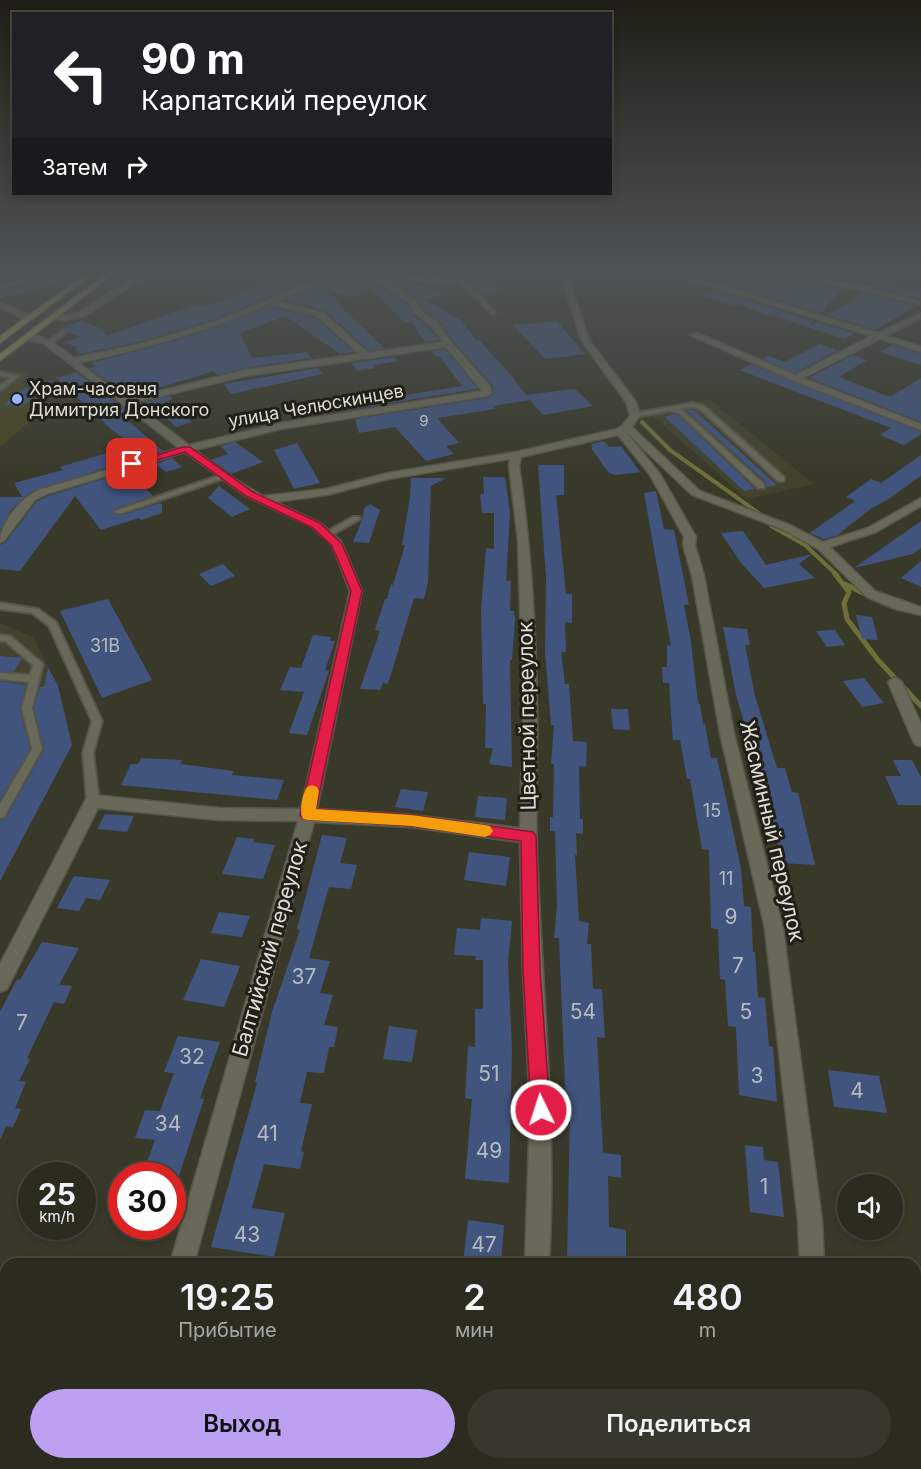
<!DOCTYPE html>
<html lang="ru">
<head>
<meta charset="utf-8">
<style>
  body { margin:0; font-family:Inter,sans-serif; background:#37372d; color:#f1f3f6; height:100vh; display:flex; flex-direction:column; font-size:22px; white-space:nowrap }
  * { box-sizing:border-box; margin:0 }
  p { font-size:20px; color:#a6a7a5 }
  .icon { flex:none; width:33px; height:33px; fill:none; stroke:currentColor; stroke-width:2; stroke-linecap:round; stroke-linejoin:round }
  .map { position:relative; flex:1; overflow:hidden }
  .drawer { position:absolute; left:0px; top:1258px; width:921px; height:212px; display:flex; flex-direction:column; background:#2b2b20; border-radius:18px 18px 0 0; box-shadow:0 3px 9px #0003,0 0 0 2px #47473e }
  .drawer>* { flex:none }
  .hud { position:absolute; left:12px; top:12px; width:600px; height:183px; border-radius:0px; box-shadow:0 3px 9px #0003,0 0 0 2px #47473e; background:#202124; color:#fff; overflow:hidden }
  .controls { position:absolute; left:837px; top:1174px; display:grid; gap:12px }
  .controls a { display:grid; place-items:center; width:66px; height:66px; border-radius:50%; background:#2b2b20; box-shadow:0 3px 9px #0003,0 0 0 2px #47473e; font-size:30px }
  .speed { position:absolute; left:18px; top:1162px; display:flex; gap:12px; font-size:30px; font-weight:700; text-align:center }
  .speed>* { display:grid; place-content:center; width:78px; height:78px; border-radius:50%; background:#2b2b20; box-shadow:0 3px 9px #0003,0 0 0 2px #47473e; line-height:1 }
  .speed small { font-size:15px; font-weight:400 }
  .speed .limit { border:9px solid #d22; background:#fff; color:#111 }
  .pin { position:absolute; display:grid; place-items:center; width:51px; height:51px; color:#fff; margin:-26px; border-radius:12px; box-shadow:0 3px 9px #0006 }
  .me { position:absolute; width:66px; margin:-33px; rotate:356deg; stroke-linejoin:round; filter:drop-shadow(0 0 4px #0008) }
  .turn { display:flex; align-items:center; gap:21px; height:126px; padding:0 30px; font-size:27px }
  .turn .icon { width:78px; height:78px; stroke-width:2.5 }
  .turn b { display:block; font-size:42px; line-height:51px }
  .then { display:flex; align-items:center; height:57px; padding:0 30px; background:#0003; gap:12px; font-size:22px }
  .eta { display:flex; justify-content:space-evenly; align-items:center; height:102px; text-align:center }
  .eta b { font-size:36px; font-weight:600; line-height:42px }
  .action { display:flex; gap:12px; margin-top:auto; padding:12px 30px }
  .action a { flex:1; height:69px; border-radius:36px; background:#bca0f2; color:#111; font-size:24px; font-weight:600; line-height:69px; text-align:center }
  .action a+a { background:#37372d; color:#f1f3f6 }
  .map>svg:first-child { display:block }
  .built { fill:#42422d }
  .green { fill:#474623 }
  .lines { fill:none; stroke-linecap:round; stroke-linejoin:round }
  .stream-far1 { stroke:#706f3a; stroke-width:4 }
  .stream { stroke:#706f3a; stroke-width:5 }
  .building { fill:#41547e }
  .lane-casing { stroke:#555549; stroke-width:4 }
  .street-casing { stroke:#555549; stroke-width:3 }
  .primary-casing { stroke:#555549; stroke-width:3 }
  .lane { fill:#696959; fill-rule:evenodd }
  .street { fill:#696959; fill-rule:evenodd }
  .primary { fill:#959453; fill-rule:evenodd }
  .route { fill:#e11d48; stroke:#92132f; stroke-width:1.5 }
  .slow { fill:#f59e0b }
  .poi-dot { fill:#96b6fd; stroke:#202019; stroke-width:2 }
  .labels { text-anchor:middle; stroke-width:6; stroke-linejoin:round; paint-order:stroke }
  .far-number-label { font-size:15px; fill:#b6bbbe }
  .far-poi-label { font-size:18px; fill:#ddddd4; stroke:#202019; text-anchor:start }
  .far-street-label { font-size:18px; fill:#ddddd4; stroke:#202019 }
  .number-label { font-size:18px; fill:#b6bbbe }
  .street-label { font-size:21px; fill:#ddddd4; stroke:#202019 }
  .near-number-label { font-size:21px; fill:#b6bbbe }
</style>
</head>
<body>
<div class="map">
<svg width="921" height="1469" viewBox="0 0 921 1469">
  <rect width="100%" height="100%" fill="#39392a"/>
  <!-- built -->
  <g class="built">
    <path d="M662,269H846L858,271L837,283L775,273L774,276L744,273L695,275L692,273L666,272Z"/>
    <path d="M709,399L814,484L747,499L647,411Z"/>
    <path d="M0,623L33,637L58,686L72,745L0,881Z"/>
  </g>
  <!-- green -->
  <path class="green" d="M0,370L28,372L22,384L35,394L33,397L37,402V415L0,447Z"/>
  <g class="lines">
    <!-- stream-far1 -->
    <g class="stream-far1">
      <path d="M642,422L670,450L760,514"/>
      <path d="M771,526L805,545L837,575"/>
    </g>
    <!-- stream -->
    <g class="stream">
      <path d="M835,574L849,592L844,603L847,619L878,660L921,706"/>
      <path d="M845,584L869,596"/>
    </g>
  </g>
  <!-- building -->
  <g class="building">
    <path d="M41,269H79L51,286L0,298V291L34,282L33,270Z"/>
    <path d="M284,269H336L213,320L139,342L80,354L74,349L78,348L66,342L81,337L59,329L81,321L103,329L106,336L194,305L200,307L224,300L290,272Z"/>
    <path d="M454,269H467L483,275L492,274L499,292L481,294Z"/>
    <path d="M349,273L379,286L408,304L412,314L430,329L439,340L425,342L411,321L405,323L379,296L369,289L349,298L323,287L340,303L338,304L384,348L369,351L326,311L285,300Z"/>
    <path d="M741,279L818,284L842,289L821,313L728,285Z"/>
    <path d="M410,283L443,294L426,301L461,320L476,340H479L511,375L526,395L575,389L593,406L543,415L530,400L493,406L496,409L437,418L459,443L446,446L454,454L426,461L395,427L359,433L355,419L487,398L494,394L492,385L453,341L440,322L422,308L417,298L397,285Z"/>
    <path d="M881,284L912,292L921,288V299L875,287Z"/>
    <path d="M715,290L814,321L809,327L817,322L854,333L844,339L772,315L768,316L740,304L735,306L702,296Z"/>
    <path d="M865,293L916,306L875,330L828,315Z"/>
    <path d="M271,306L317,319L354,352L340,354L286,316L240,333L252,358L307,352L312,358L245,368L217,375L214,371L128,397L89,368L95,366L91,363L177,340Z"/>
    <path d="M557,321L585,354L545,359L513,325Z"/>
    <path d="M819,344L838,350L795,373L762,359L768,356L785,362Z"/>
    <path d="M892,345L921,354V365L880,352Z"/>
    <path d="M445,349L478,389L352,409L348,394L381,388L387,396L398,394L400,396L462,386L439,356H435L431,351Z"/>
    <path d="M853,355L867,360L839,377L890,397L921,378V422L809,378Z"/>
    <path d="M394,357L399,361L373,365L375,368L357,371L351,363Z"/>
    <path d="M751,364L921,432V434L904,445L880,435L891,428L739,370Z"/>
    <path d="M318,368L323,374L231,394L223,384Z"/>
    <path d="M76,372L128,411L120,414L163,451L145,456L110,428L56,378Z"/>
    <path d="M55,379L22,407L3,405L21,390Z"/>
    <path d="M170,396L173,399L164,402L192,422L176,427L151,403L141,406L138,404Z"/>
    <path d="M686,410H694L777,485L766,487V482Z"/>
    <path d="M673,414L678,415L755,489L744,491L665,417Z"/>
    <path d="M604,441L609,447L621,446L640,472L615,475L609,473L591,448H593L591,444Z"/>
    <path d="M235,442L263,462L231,474L211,460L228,454L221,446Z"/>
    <path d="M297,443L320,483L294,489L274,450Z"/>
    <path d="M110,452L121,463L31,492L11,510L0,531V497H22L14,483L63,470L60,467Z"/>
    <path d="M921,455V476L887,500L872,508L836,536L824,539L810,533L855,501L846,497L871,479L881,483Z"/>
    <path d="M172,458L182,467L166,472L155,464Z"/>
    <path d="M538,465H564V495H556L566,594H572V623L565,622L566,652H561L565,684H569L573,741L587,742L586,767L579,766L580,819H583V834L576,833L577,855H575L579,921L589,923L587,944H591L593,989H602L605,1038L597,1037L603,1153L621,1155V1178L608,1176L609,1227L626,1230V1264H567L570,1110H566L559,938H554L557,906L555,831H550V817H553L554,764H551L554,725H551L545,651L546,577Z"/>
    <path d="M129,471L153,496L114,509V514L123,515L160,503L162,505V513L141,520L139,518L101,530L75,496L20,571L0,569V545L6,542L36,502L48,496Z"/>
    <path d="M483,477H505L510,513L506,581H511L510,611H514L515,619L512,660H510L512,767L489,764L493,748H485L486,704H483L481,610L486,548L494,549V513H482L480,494H484Z"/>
    <path d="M411,478H446L431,486L428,582L424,599L414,598L388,684L383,683L380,690L360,689L380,631L375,630L385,599H387L391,584L393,585L405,545H402L410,497Z"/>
    <path d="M219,486L250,509L232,517L208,498Z"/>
    <path d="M656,491L664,529L674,530L689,605H684L691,641L698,703L700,704L703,724H705L711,758H717L727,803L741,868L744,906L751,907L753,952H755L758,997L765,998L769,1046L773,1047L777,1102L739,1095L736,1027L728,1026L725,980L720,979L718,929L711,928L709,850L702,849L690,779H687L680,740H673L669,683H663L662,667H667V645L671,646L644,493Z"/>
    <path d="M370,504L380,510L369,543L353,542L362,520L364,508Z"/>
    <path d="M921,521V548L913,554L854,568Z"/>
    <path d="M743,531L766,565L812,554L799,564L815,578L764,588L741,563L721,533Z"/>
    <path d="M921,561V587L901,578Z"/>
    <path d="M223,564L235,576L211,586L199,574Z"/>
    <path d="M108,599L152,680L102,698L60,611Z"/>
    <path d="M856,615L872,617L878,640L862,639Z"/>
    <path d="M723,627L747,629L750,645H745L755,696L777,768H785L792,792L798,793L815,865L782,863L766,786H763L736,695Z"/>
    <path d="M831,630H835L845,645L827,647L816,631Z"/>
    <path d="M313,635L331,637L330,641H335L325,670L329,671L307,735L289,733L304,692L280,690L290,667L301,668Z"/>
    <path d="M0,656L22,658V659L13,672L0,671Z"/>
    <path d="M48,667L58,686L72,745L0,881V820L6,818L44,750L34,708L40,687H44Z"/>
    <path d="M864,678L884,703L862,707L843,681Z"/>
    <path d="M0,681L26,685L20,709L30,749L0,800Z"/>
    <path d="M611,709H628L630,730L613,729Z"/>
    <path d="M141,758L182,760L180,764L234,771L232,775L284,780L277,800L121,785L131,764H138Z"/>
    <path d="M893,760H912L921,777V805H898L885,776H901Z"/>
    <path d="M401,789L428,792L423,811L395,807Z"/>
    <path d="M478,796L507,798L505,820L475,817Z"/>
    <path d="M105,814L134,816L127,832L97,829Z"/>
    <path d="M322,835L347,838L340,863L357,865L351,889L329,887L309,958L330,961L320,993L333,995L324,1025L338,1027L334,1047H329L324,1073L307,1072L300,1103L312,1104L301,1151L304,1152L300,1169L264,1164L252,1208L285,1213L274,1257L211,1247L257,1083L255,1082L272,1012L300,930L297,929Z"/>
    <path d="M237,837L254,839L253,842L275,845L263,879L222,874Z"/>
    <path d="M469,852L510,857L506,886L464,880Z"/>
    <path d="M74,876L110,880L100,900L86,898L79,911L57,908Z"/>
    <path d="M219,912L250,916L242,937L211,933Z"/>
    <path d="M481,918L512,921L508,963L512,1049L509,1183L465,1179L472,1099L465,1098L468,1046L475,1047V1009H483V960H475L476,956L454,955L457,928L480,930Z"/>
    <path d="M42,942L79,948L59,985L72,986L64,1004L54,1002L27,1058L30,1059L19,1081L26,1082L15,1108L21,1109L13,1127L6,1126L0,1140V1012L17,979L20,980Z"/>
    <path d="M201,959L240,966L224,1007L183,1000Z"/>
    <path d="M389,1026L417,1030L412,1062L383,1059Z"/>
    <path d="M178,1036L220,1042L200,1098L204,1099L179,1176H142L155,1140L135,1138L145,1110L160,1111L174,1073L164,1072Z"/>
    <path d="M828,1070L879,1076L887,1113L834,1107Z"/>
    <path d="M745,1145L763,1147L764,1160L778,1162L784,1217L750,1212Z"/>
    <path d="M468,1220L504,1225L501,1264H463Z"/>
  </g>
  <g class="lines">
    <defs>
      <g id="lane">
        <path d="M442,269H446L448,271L444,276C467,279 480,295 495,312V314H491C479,300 460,274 439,281L432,279L383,284L380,282L410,277L439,276L442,271Z"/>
        <path d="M786,269H796L841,278L838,280Z"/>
        <path d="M831,269L849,272L852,274L849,276L829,272Z"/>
        <path d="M741,273L817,278L820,280L817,282L741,277L693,279L690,277L693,275Z"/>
        <path d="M63,331L66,333L65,334L50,344H46V342Z"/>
        <path d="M0,372L19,376L0,391V386L11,377L0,376Z"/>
        <path d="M693,403L704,406L784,477V481H778L700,409L693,407L679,409L683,411L764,484V488H758L679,413L670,411L635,417L632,415L635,413Z"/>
        <path d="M221,475L228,477L122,513H116L115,511Z"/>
        <path d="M353,517H359L360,519L330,536H327L323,534Z"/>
        <path d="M0,603L38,609L56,622L102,721L93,753L99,801L97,804H89L87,801L83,753L92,721L49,626L32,613L0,609Z"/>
        <path d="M0,635L10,636L43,664L32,708L42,749L4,817L0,818V804L32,749L22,708L29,682L0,679V673L30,675L33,665L5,641H0Z"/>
      </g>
      <g id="street">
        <path d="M22,269H30L33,280L0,289V285L26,277Z"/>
        <path d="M147,269H156L85,316L63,321L49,318L79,312Z"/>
        <path d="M341,269H357L386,280L416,300L420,309L438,323L451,342L490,386L492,393L487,396L281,429L195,450L228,475L263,496L326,489L388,473L516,452L617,429L623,425L630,415L626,402L581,340L562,278L551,269H559L567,275L648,274L716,269L685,274L878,333L921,313V318L886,336L921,346V352L880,339L803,378L921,424V430L792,380L690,335L697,333L795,375L871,336L674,275L648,278L569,279L589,340L636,402L640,415L632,427L700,491L790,525L823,542L868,528L921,498V506L876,532L830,547L875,591L921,607V615L895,609L867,597L818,549L782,529L692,495L626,432L660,474L696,537L695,545L704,576L734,733L783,929L822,1221L824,1264H800L798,1221L765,929L720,733L692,576L683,545L684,537L650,475L618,435L521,457L519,466C531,547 536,629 537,711C538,757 535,804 537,851C542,989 557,1127 549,1264H525L530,1110L523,970L520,842L411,827L314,822L194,1264H170L298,821L219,820L98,808L7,989L0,992V964L87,797L93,795L219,808L301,809L350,591L332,545L312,527L246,496L185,452L47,494L35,500L4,541L0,543C0,522 21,498 39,490L179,448L43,343L22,339C39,328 60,348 74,358L140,344L214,322ZM349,271L380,284L410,303L413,312L432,327L443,342L368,353L324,313L278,301ZM271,304L318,317L359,354L245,370L127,399L79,363C147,348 207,331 271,304ZM446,347L482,391L281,423L189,445L133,403L245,376ZM510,459L509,466L518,541L523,710L520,828L411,815L317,809L362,591L341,541L320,523L275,502L326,495L388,479Z"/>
        <path d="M751,269H766L861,286L921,301V305L861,290Z"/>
        <path d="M0,303L33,316L34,318L27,320L0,308Z"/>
        <path d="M895,677L902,682L921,724V746L916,745L913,741L888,682Z"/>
        <path d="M112,1464H140L139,1469H111Z"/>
        <rect x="519" y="1464" width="28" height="5"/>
        <path d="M735,1464H766L763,1469H732Z"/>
      </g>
      <g id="primary">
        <path d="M92,269H100L0,343V336Z"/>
        <path d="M112,269H120L0,361V354Z"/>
      </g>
    </defs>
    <!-- lane casing -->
    <use href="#lane" class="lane-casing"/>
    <!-- street casing -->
    <use href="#street" class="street-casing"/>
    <!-- primary casing -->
    <use href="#primary" class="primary-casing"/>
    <!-- lane -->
    <use href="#lane" class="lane"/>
    <!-- street -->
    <use href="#street" class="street"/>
    <!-- primary -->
    <use href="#primary" class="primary"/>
  </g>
  <!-- sky -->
  <linearGradient id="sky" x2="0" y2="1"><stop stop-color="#1f1f17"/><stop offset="0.57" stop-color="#4e5455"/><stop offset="1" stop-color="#4e5455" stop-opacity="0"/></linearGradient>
  <rect width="921" height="474" fill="url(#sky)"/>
  <!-- route -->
  <path class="route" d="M183,447H190L253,492L320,523L342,544L362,591L316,809L411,815L533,832L536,836L540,970L550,1110L548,1117L541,1120L534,1117L531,1110L523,970L521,841L411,826L303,819L300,815L351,591L332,546L313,528L246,496L185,452L132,467L128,464Z"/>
  <!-- slow -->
  <path class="slow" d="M312,785L317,787L319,791L316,809L411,815L485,825L490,826L493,831L490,835L485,837L411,826L308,820L303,819C299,811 302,795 307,787Z"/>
  <!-- markers -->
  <circle class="poi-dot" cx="17" cy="399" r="6"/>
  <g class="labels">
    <!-- far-number labels -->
    <g class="far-number-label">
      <text x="424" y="426">9</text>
    </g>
    <!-- far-poi labels -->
    <g class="far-poi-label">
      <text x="29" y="395">Храм-часовня<tspan x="29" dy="21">Димитрия Донского</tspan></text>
    </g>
    <!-- far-street labels -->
    <g class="far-street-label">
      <text transform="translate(316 406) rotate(-10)" y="6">улица Челюскинцев</text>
    </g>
    <!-- number labels -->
    <g class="number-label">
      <text x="105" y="652">31В</text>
      <text x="712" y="817">15</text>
      <text x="726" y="885">11</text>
    </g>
    <!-- street labels -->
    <g class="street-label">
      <text transform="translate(527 716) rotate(-91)" y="7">Цветной переулок</text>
      <text transform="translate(772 831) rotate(77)" y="7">Жасминный переулок</text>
      <text transform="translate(270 949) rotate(-74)" y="7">Балтийский переулок</text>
    </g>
    <!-- near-number labels -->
    <g class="near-number-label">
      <text x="731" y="924">9</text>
      <text x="738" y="973">7</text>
      <text x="304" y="984">37</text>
      <text x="583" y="1019">54</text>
      <text x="746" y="1019">5</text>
      <text x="22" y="1030">7</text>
      <text x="192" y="1064">32</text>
      <text x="489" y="1081">51</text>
      <text x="757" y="1083">3</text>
      <text x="857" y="1098">4</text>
      <text x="168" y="1131">34</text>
      <text x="267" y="1141">41</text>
      <text x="489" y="1158">49</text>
      <text x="764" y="1194">1</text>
      <text x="247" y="1242">43</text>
      <text x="484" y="1252">47</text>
    </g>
  </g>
</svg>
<div class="controls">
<a><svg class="icon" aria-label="sound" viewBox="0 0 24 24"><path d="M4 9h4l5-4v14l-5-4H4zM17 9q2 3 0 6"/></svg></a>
</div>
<div class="speed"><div>25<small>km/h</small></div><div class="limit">30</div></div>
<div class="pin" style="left:132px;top:464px;background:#d93025"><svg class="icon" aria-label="arrive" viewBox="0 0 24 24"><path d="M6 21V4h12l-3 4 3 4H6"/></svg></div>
<svg class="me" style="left:541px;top:1110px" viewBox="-20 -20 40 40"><circle r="17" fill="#e11d48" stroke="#fff" stroke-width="3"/><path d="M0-11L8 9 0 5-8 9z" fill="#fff"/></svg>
<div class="hud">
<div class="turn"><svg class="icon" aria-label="left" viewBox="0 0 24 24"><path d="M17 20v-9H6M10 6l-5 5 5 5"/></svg><div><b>90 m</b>Карпатский переулок</div></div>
<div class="then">Затем<svg class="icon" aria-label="right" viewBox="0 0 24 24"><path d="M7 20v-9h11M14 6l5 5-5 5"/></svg></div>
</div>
<section class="drawer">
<div class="eta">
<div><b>19:25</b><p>Прибытие</p></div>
<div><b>2</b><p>мин</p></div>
<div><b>480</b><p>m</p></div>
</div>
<div class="action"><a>Выход</a><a>Поделиться</a></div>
</section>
</div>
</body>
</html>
